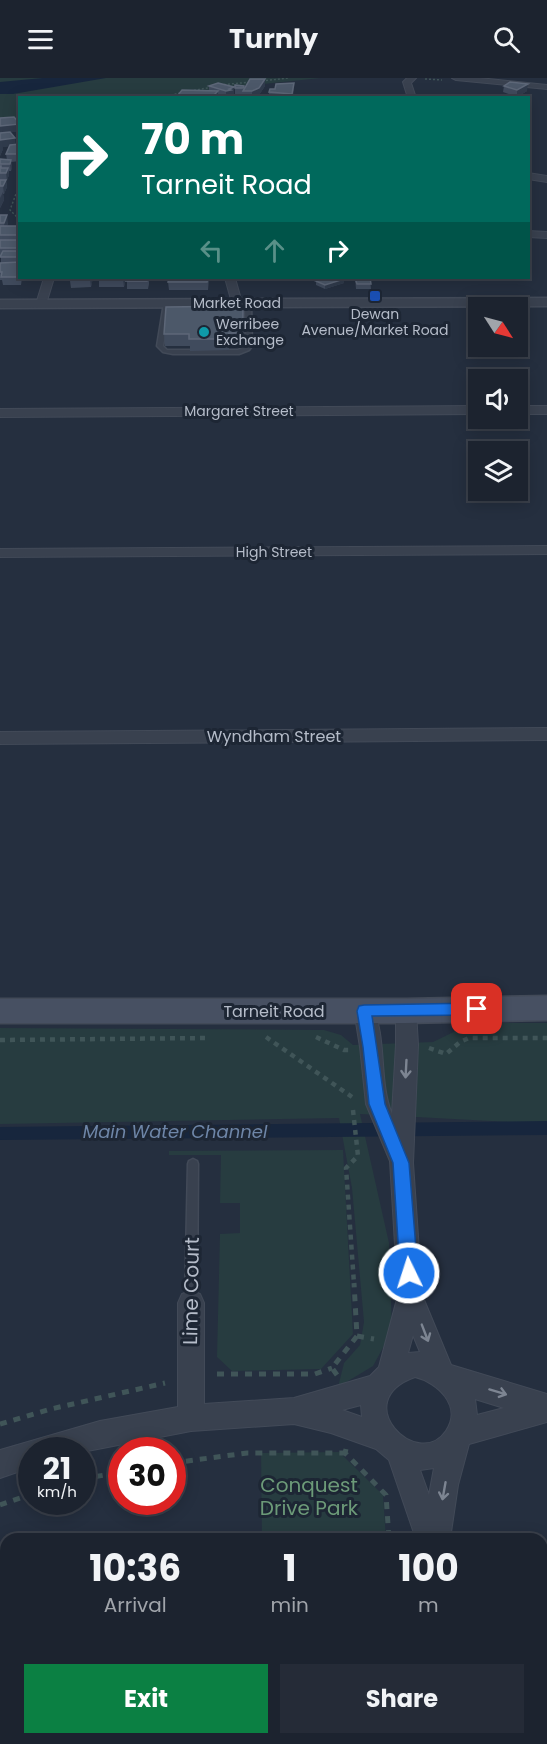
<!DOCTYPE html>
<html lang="en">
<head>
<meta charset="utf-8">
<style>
  body { margin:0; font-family:Poppins,sans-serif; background:#252b37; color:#f1f3f6; height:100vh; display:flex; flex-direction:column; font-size:22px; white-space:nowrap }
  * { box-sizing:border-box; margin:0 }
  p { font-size:20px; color:#a0a4aa }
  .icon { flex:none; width:33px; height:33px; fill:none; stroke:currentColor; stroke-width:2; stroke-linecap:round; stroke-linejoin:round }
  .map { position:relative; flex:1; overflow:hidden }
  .sheet { position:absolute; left:0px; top:1455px; width:548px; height:212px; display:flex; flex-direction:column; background:#1c232f; border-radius:18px 18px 0 0; box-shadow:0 3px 15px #0003,0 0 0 2px #3a404b }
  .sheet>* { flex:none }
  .banner { position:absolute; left:18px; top:18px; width:512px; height:183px; border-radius:0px; box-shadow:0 3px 15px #0003,0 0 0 2px #3a404b; background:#00695c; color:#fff; overflow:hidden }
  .needle { width:39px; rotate:126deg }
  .controls { position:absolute; left:468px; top:219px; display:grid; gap:12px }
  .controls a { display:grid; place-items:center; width:60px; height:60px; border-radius:0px; background:#1c232f; box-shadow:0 3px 15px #0003,0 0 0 2px #3a404b; font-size:30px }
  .speed { position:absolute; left:18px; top:1359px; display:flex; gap:12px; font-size:30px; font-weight:700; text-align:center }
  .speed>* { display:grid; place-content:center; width:78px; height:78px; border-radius:50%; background:#1c232f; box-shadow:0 3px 15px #0003,0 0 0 2px #3a404b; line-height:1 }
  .speed small { font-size:15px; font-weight:400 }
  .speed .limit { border:9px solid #d22; background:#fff; color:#111 }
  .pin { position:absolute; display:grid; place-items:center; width:51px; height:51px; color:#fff; margin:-26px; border-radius:12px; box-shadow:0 3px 9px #0006 }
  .me { position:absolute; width:66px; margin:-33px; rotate:356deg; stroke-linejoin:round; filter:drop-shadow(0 0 4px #0008) }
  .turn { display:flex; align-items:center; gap:21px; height:126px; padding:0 24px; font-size:27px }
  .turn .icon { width:78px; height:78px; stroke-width:2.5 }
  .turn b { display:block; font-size:42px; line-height:51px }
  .lanes { display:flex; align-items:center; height:57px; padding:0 24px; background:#0003; justify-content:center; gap:30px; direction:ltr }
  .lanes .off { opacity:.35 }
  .eta { display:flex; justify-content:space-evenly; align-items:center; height:102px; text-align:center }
  .eta b { font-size:36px; font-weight:700; line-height:42px }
  .button { display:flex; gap:12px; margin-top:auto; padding:12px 24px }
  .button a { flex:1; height:69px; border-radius:0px; background:#0b8043; color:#fff; font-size:24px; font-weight:700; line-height:69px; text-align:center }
  .button a+a { background:#252b37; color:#f1f3f6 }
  header { display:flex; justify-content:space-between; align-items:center; height:78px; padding:0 24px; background:#1c232f; font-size:27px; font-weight:700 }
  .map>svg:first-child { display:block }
  .green { fill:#273c40 }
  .water { fill:#17263d }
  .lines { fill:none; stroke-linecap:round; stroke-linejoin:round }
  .service-casing { stroke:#424a58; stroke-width:3 }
  .minor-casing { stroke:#424a58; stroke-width:2 }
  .tertiary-casing { stroke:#424a58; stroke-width:3 }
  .secondary-casing { stroke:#424a58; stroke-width:3 }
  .path-far2 { stroke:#405558; stroke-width:1.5; stroke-dasharray:2 2; stroke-linecap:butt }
  .path-far1 { stroke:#405558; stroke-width:4.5; stroke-dasharray:5 5; stroke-linecap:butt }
  .path { stroke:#405558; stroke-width:5; stroke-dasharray:7 7; stroke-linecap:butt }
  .service { fill:#39414f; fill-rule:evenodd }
  .minor { fill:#39414f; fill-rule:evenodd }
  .tertiary { fill:#39414f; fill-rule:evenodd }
  .secondary { fill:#475062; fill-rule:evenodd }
  .wall { fill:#404b5d }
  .shaded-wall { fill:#303b4c }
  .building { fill:#4c5869; stroke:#5d6778; stroke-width:1.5 }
  .oneway { stroke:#7d8592 }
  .route { fill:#1a73e8; stroke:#114b97; stroke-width:1.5 }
  .transit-dot { fill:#1a4fb4; stroke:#1d2634; stroke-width:2 }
  .culture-dot { fill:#0f9aa8; stroke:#1d2634; stroke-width:2 }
  .labels { text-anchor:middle; stroke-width:6; stroke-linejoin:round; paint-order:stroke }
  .far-street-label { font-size:14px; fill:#b5bcc9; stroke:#1d2634 }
  .far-poi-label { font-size:14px; fill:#b5bcc9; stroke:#1d2634 }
  .street-label { font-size:16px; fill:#b5bcc9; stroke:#1d2634 }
  .water-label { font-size:18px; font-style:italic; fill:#6e86a8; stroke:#1d2634 }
  .near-street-label { font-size:20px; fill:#b5bcc9; stroke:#1d2634 }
  .near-park-label { font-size:20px; fill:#6c9a78; stroke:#1d2634 }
</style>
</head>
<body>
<header><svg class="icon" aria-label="menu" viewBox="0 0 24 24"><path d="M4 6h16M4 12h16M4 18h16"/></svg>Turnly<svg class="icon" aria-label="search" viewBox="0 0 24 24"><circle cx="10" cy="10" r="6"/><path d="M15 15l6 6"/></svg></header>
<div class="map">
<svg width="547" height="1666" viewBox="0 0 547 1666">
  <rect width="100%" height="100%" fill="#252f3f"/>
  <!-- green -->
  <g class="green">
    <path d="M0,0H321L225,10L176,19L20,20L19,44L0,46Z"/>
    <path d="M482,945H547V1046L360,1036L389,1165L392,1253L373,1288L338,1309L344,1285L360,1267L364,1244L352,1110L339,1040L0,1046V950L324,952L341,957L353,967L433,964L464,949Z"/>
    <path d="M343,1072L353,1256L321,1291L232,1293L217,1279L220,1156L240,1155V1125H220L221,1077H169V1073Z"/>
    <path d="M339,1374L383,1417L386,1461H262L261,1375Z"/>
    <path d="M399,1661V1666H262V1660Z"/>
  </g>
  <!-- water -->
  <g class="water">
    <path d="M43,0H106L13,16H0V4Z"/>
    <path d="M547,1043V1057L0,1062V1049Z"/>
  </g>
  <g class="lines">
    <defs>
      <g id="service">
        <path d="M167,223L170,225L163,268L167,272H238L246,268L245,225L248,223L251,225L252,268L249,272L239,276H173L163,274L157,268L164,225Z"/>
        <path d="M193,1081L197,1083L198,1086L197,1225L195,1229L191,1231L187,1229L185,1225L188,1086L189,1083Z"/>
      </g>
      <g id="minor">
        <path d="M407,0H416L411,5L416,20H408L403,4Z"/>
        <path d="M452,0H479L547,7V11L456,2Z"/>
        <path d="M528,95L547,98V104L528,101Z"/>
        <path d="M528,153L547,154V160L528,159Z"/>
        <path d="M44,200H54L46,226L41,229L36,226Z"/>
        <path d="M225,200H235L242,225L241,227H233L232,225Z"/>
        <path d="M478,328V336L0,339V331Z"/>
        <rect x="518" y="328" width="29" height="8"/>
        <path d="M547,468V476L0,479V471Z"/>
        <path d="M547,650V662L0,666V654Z"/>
        <path d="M364,924L371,926C388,959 378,1002 392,1036L396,967V933L399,927L406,925L413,927L416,933L418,967L413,1085L422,1217L451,1287L547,1316V1344L469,1366L458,1407L450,1461H416L389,1382L376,1371L331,1355L294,1346L191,1353L82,1374V1372H32V1389L0,1400V1372L100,1343L178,1329V1225L182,1216L191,1213L200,1216L204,1225V1326L294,1320L370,1298L379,1289L398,1217L390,1083L366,1026L360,969L354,932L357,926ZM413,1257L420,1274L408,1275ZM415,1299C437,1304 463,1328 446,1353C418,1394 347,1323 415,1299ZM475,1321L504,1330L477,1337ZM361,1327L362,1339L342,1332ZM434,1390L429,1417L420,1392Z"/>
        <path d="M433,1660H465L466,1666H434Z"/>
      </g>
      <path id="tertiary" d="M547,220V228L0,230V222Z"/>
      <path id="secondary" d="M547,918V942L406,945H0V921H406Z"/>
    </defs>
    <!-- service casing -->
    <use href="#service" class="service-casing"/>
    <!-- minor casing -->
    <use href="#minor" class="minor-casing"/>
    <!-- tertiary casing -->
    <use href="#tertiary" class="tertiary-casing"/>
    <!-- secondary casing -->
    <use href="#secondary" class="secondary-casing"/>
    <!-- path-far2 -->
    <g class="path-far2">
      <path d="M425,1L442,2"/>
      <path d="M262,3L288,0"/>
      <path d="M220,7L251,4"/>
      <path d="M190,13L213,9"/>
      <path d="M159,20L183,14"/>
      <path d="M20,105L10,132L20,142"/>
    </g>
    <!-- path-far1 -->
    <g class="path-far1">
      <path d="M266,959L352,1019"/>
      <path d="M316,959L344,972H350"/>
      <path d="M0,962L209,960"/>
      <path d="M429,970L446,976L460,964L469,960H547"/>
      <path d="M353,1032L358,1078L346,1090L354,1206"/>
    </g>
    <!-- path -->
    <g class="path">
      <path d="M357,1258L374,1261"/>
      <path d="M217,1296H315L332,1290"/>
      <path d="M337,1297L332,1290L357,1258L354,1205"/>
      <path d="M0,1346L51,1331L165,1305"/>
      <path d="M346,1371L345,1375L386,1417L389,1461"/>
      <path d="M172,1385L247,1375H345"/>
      <path d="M82,1401L122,1394"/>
      <path d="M0,1427L32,1416"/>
      <path d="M403,1660L404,1666"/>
    </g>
    <!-- service -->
    <use href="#service" class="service"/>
    <!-- minor -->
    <use href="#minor" class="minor"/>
    <!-- tertiary -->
    <use href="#tertiary" class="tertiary"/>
    <!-- secondary -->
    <use href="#secondary" class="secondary"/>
  </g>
  <!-- wall -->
  <g class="wall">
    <path d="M294,5L293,20H269V14Z"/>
    <path d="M235,7L244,11L265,8L259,17L253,20L243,19V17H235Z"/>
    <path d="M209,8L234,9V16L228,20H224L218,18V20H178V17L209,13Z"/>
    <path d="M504,8L527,13L517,19L503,14Z"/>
    <path d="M0,40L20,53L10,54L16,67L20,66V83L11,84L12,89L11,93H9V97L7,102H6L7,109L4,116H3L4,122L0,130V81L7,82L6,76L9,68L3,69V71L0,78Z"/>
    <path d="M0,137L8,145L7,148H20V200H22L21,207H3L2,202H0V185H1V178H0Z"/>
    <path d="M62,200H93L91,209L71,210L70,203H63Z"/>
    <path d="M94,200H126L124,209H99V200Z"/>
    <path d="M127,200H149V206L148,211H127Z"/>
    <path d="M209,200L208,212H169L168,204Z"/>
    <path d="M323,200H341L344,201V205L325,211L316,207V203L324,200Z"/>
    <path d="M355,200H370L371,211H356Z"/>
    <path d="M243,228V267H229V272L190,273V268H165L164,256Z"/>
  </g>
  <!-- shaded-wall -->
  <g class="shaded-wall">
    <path d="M265,1V8L259,17L252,20V13Z"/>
    <path d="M528,6L527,13L517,19V12Z"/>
    <path d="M234,9V16L231,17V19L226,20V13Z"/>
    <path d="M218,13V20H211Z"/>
    <path d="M20,46V53L0,56V48Z"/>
    <path d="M15,60L16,68L3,69V71L0,78V62Z"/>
    <path d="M11,82L12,89L11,93L10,86Z"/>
    <path d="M8,90L9,97L7,102L6,95Z"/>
    <path d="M6,102L7,109L4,116L3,108Z"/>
    <path d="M3,114L4,122L0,130V120Z"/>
    <path d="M7,137L8,145L5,153L4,145Z"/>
    <path d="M20,152V162L18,165L17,157Z"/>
    <path d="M90,200H93L91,209L90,201Z"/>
    <path d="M124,200H126L124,209L123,201Z"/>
    <path d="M344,201V205L325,211V207Z"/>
  </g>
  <!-- building -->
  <g class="building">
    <path d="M250,1H265L259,10L252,13H243Z"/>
    <path d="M510,4L528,6L517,12L504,8Z"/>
    <path d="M218,5L234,9L229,11L231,12L226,13L209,8Z"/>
    <path d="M294,5L292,16L269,14L270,11H275L276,6Z"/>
    <path d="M235,7L244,8V10H235Z"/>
    <path d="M182,12L218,13L211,20H193L196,18L178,17Z"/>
    <path d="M14,39L20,46L0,48V40Z"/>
    <path d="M10,54L15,60L0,62V55Z"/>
    <path d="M20,66V76H6L10,67Z"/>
    <path d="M0,81L11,82L10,86H0Z"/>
    <path d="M0,88H1V90H8L6,95H0Z"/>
    <path d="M0,102H6L3,108H0Z"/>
    <path d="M0,137H7L4,145H0Z"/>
    <path d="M0,148H20V152L17,157H0Z"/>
    <rect x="0" y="162" width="20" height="8"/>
    <path d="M3,173H20V179H0Z"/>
    <path d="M20,184V199H1L2,194H0V185Z"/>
    <path d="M70,200H90V201L70,202Z"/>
    <path d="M99,200H124L123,201H99Z"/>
    <path d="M127,200H148L147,203H126Z"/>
    <path d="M169,200H208L207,204H168Z"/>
    <path d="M325,200H341L344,201L325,207L316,203Z"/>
    <path d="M355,200H370L371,206H357Z"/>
    <path d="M243,228V255H229L228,261H189V256H164L166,229Z"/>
  </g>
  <!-- one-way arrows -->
  <defs><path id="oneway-shaft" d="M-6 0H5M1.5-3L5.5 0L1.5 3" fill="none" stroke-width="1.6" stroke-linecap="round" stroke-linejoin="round" transform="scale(1.5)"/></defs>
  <g class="oneway">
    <use href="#oneway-shaft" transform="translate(406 991) rotate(93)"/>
    <use href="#oneway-shaft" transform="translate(425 1255) rotate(69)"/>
    <use href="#oneway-shaft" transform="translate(498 1314) rotate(17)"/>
    <use href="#oneway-shaft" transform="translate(444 1413) rotate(100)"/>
  </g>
  <!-- route -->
  <path class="route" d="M477,925L482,927L484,931L482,936L477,937L372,938L385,1026L409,1085L418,1195L415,1201L409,1203L403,1201L400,1195L393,1085L369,1026L363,969L357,933L359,928L364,927Z"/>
  <!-- markers -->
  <rect class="transit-dot" x="369" y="212" width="12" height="12" rx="3"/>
  <circle class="culture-dot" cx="204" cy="254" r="6"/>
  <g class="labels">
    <!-- far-street labels -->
    <g class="far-street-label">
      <text x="237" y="230">Market Road</text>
      <text x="239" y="338">Margaret Street</text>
      <text x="274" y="479">High Street</text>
    </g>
    <!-- far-poi labels -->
    <g class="far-poi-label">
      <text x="375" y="241">Dewan<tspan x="375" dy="16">Avenue/Market Road</tspan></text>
      <text x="216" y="251" text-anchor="start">Werribee<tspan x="216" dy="16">Exchange</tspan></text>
    </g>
    <!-- street labels -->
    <g class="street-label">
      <text x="274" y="664">Wyndham Street</text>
      <text x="274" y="939">Tarneit Road</text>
    </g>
    <!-- water labels -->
    <g class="water-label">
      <text x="175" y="1060">Main Water Channel</text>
    </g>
    <!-- near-street labels -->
    <g class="near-street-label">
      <text transform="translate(191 1213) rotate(-89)" y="7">Lime Court</text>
    </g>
    <!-- near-park labels -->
    <g class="near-park-label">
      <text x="309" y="1414">Conquest<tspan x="309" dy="23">Drive Park</tspan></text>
    </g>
  </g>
</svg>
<div class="controls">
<a><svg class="needle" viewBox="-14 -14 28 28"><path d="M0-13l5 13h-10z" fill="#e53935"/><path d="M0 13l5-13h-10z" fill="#a0a4aa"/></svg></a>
<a><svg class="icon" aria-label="sound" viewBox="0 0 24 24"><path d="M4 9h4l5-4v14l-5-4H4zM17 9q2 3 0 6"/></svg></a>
<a><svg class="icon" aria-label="layers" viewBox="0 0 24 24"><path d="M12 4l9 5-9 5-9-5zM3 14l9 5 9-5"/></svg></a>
</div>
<div class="speed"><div>21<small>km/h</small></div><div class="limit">30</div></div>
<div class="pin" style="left:477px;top:931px;background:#d93025"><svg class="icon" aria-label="arrive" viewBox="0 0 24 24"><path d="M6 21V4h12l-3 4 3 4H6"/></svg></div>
<svg class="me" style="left:409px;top:1195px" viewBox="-20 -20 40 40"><circle r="17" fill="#1a73e8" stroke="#fff" stroke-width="3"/><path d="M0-11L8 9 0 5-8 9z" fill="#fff"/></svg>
<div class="banner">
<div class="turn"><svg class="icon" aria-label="right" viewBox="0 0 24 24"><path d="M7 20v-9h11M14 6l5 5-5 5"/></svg><div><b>70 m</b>Tarneit Road</div></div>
<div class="lanes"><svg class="icon off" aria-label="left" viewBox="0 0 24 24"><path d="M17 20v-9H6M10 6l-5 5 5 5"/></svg><svg class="icon off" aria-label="ahead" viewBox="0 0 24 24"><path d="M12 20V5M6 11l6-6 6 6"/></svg><svg class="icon" aria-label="right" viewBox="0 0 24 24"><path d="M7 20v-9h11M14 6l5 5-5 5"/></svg></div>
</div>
<section class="sheet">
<div class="eta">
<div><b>10:36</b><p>Arrival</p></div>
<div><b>1</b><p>min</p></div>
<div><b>100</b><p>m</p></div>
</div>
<div class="button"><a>Exit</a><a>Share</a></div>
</section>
</div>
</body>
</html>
